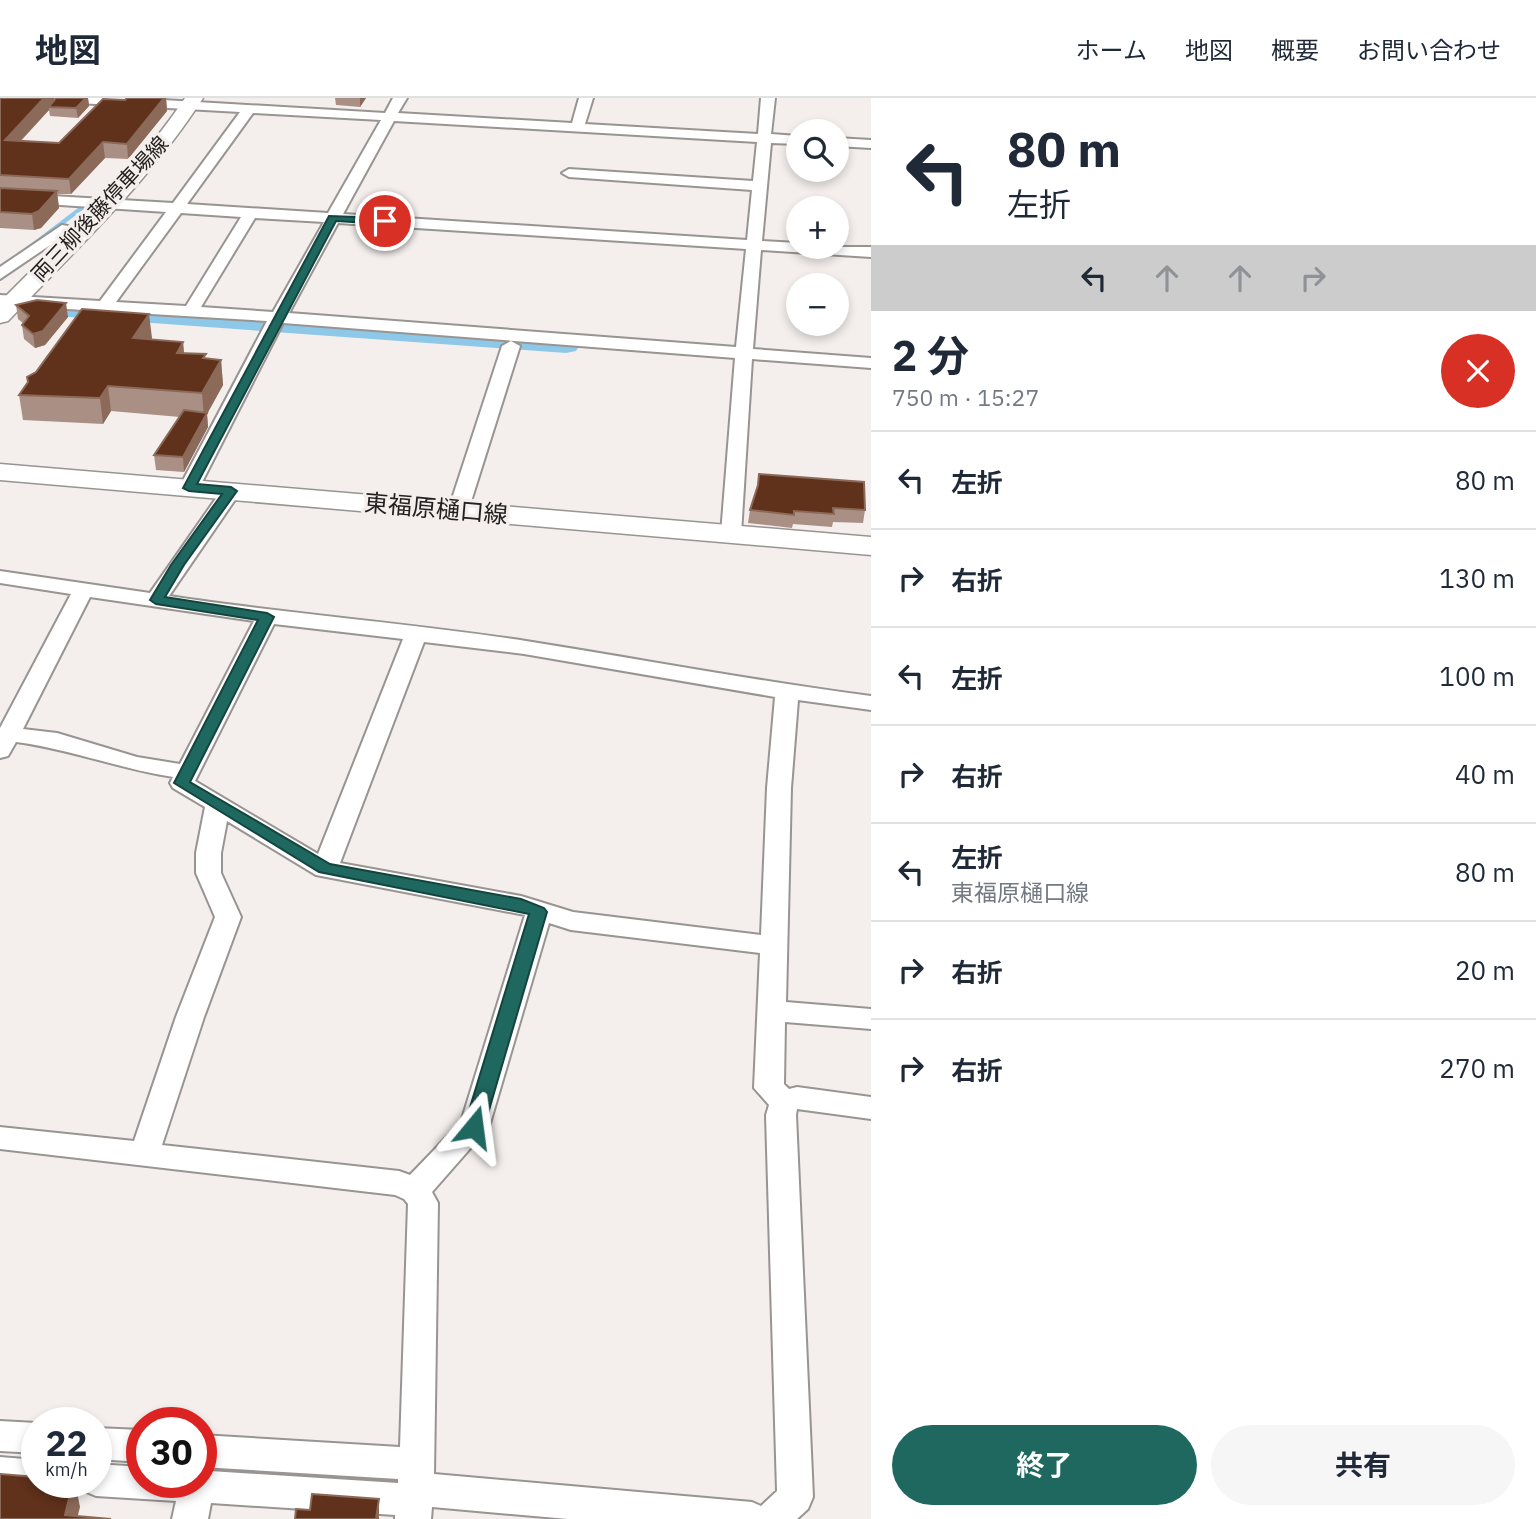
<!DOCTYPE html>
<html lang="ja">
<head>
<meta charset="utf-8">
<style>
  body { margin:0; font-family:"IBM Plex Sans","Noto Sans JP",sans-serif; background:#f6f6f7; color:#1f2937; height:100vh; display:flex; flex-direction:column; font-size:26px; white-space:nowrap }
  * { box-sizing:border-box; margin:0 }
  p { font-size:23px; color:#747a83 }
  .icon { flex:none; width:38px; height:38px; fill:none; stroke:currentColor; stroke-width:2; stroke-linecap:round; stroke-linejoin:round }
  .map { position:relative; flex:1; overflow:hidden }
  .sheet { display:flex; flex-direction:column; background:#fff; width:665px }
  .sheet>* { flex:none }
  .top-card { background:#fff; color:#1f2937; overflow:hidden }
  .tools { position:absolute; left:786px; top:21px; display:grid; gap:14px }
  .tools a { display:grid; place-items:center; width:63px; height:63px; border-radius:50%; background:#fff; box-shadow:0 4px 10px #0003; font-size:35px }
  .speed { position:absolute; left:21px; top:1309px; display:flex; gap:14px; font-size:35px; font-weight:700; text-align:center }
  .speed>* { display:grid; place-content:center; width:91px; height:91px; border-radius:50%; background:#fff; box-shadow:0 4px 10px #0003; line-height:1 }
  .speed small { font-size:18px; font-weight:400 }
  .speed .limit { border:10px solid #d22; background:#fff; color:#111 }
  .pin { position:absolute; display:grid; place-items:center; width:60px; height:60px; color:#fff; margin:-30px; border:4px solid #fff; border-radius:50%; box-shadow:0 2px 7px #0007 }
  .me { position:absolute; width:77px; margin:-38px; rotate:16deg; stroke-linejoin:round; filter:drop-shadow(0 0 5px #0008) }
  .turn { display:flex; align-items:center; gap:24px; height:147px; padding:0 21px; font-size:32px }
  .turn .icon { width:91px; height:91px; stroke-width:2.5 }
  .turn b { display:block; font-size:49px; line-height:60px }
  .lanes { display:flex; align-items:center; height:66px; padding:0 21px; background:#0003; justify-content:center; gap:35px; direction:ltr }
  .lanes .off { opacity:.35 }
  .round { display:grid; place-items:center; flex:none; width:74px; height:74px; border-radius:37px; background:#f6f6f7 }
  .overview { display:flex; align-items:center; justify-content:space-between; height:119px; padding:0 21px }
  h1 { font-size:42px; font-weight:700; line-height:52px }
  .primary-button { display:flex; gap:14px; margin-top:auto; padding:14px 21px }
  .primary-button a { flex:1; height:80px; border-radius:42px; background:#1f685f; color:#fff; font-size:28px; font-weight:700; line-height:80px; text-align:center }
  .primary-button a+a { background:#f6f6f7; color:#1f2937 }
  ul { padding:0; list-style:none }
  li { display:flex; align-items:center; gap:21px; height:98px; padding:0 21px; border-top:2px solid #e0e1e3 }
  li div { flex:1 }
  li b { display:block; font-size:26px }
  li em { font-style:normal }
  header { display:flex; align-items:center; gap:42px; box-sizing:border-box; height:98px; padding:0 35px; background:#fff; border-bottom:2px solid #e0e1e3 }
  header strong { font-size:33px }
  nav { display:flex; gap:38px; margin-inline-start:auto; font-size:24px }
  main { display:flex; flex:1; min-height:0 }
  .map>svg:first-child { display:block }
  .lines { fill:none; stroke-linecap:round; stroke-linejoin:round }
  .stream { stroke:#8dc8e9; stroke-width:4.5 }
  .river { fill:#8dc8e9; fill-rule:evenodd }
  .street-casing { stroke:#989492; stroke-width:4 }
  .secondary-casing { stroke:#989492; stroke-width:3 }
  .street { fill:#fff; fill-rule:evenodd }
  .secondary { fill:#fff; fill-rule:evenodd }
  .wall { fill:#aa9084 }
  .shaded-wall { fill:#8c6a5a }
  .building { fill:#60311b; stroke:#8c6a5a; stroke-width:2 }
  .route { fill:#1f685f; stroke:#14443e; stroke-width:2 }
  .labels { text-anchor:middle; stroke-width:7; stroke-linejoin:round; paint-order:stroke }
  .far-street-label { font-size:21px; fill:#232120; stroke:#f4efed }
  .street-label { font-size:24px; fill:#232120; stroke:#f4efed }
</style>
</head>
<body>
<header>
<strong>地図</strong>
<nav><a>ホーム</a><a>地図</a><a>概要</a><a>お問い合わせ</a></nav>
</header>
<main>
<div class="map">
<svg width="871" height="1421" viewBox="0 0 871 1421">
  <rect width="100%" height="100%" fill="#f4efed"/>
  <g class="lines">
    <!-- stream -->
    <path class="stream" d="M25,153L83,109"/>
    <!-- river -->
    <path class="river" d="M0,198L566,239L576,241L580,247L576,253L566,255L0,214Z"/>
    <defs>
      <g id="street">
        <path d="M53,0H129L385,15L393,0H407L398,15L572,25L579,0H593L585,26L758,36L761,0H775L771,36L798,38V46L771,45L762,143L798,145V149H871V159L761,152L753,251L871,260V270L752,261L741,436L738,440H724L721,436L735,260L283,225L199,390L196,394H182L179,390L267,223L0,207V197L100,203L166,114L0,103V95L173,105L240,14L60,4ZM253,15L381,22L328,115L187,106ZM394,23L757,44L753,83L569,71L562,75L569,79L752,92L747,142L343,116ZM181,115L241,119L186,208L116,204ZM255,120L324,124L273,214L201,209ZM338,125L746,151L736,249L289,215Z"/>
        <path d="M836,40L871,42V50L836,48Z"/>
        <path d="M62,127L85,131L88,134L80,139L65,137L0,181V169Z"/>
        <path d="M511,243L520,248L468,413L465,417H451L448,413L502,248Z"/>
        <path d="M231,387L241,393L169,498C288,516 408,525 526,543C641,561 755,583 871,598V612L798,602L791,690L786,904L871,911V931L785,924L784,986L789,991L797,989L871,999V1021L797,1011L796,1017L813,1399L808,1411L797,1421H568L432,1409L431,1421H395V1417L211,1405L208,1421H172L176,1403L96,1398L84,1393L79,1384H96V1366L142,1369V1384H201V1370L210,1373L398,1385V1381L201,1369V1337L400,1349L408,1106L404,1101L395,1097L0,1051V1029L134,1043L176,919L215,819L196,775V755L205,709L173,690L170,685L173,679C120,671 70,651 16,644L8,658L0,660V630L71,496L0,485V473L150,495L224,389ZM90,499L254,523L180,666L137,659L57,635L23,631ZM274,526L403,541L318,756L195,683ZM424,544L524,556L775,599L767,690L761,837L573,814L521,798L340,765ZM227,723L316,777L525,817L461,1024L410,1077L399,1073L162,1047L204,919L241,819L221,775V755ZM549,825L571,832L760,855L754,990L769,1007L766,1017L777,1393L761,1408L752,1404L434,1376L438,1105L432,1094L489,1029Z"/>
        <path d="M0,1323L37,1325V1355L0,1353Z"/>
        <path d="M96,1330L142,1332V1364L96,1361Z"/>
        <path d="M0,1359L37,1362V1384H52L49,1389L37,1394L0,1391Z"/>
      </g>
      <g id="secondary">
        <path d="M185,0H203C150,83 76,151 8,223L0,225V204C64,139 134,76 185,0Z"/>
        <path d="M0,366L871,439V457L0,382Z"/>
      </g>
    </defs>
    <!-- street casing -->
    <use href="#street" class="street-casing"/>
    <!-- secondary casing -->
    <use href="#secondary" class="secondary-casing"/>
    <!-- street -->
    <use href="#street" class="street"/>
    <!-- secondary -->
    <use href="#secondary" class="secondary"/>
  </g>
  <!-- wall -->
  <g class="wall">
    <path d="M0,0L55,2L56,0H88L89,8L78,20L50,18L49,12L21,43L59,45L127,0H166L167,13L128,61L105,60L71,96H57L59,110L41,130L34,132L0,130Z"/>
    <path d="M335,0H366L360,9L336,7Z"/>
    <path d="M16,207L68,219L45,247L35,250L24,241L22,227L23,225L18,221Z"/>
    <path d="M152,240L151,242L183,244L184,255L206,261L221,262L223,287L207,316L208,329L184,374L156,372L154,357L180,319L111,313L103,326L23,322L19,297L27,285V279Z"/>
    <path d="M759,376L865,412L863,425L833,424L832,429L793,426L792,430L748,425L750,412L757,390Z"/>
  </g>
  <!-- shaded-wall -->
  <g class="shaded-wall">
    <path d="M44,0H54L55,5L49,9V12L7,57L5,42Z"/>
    <path d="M86,0H88L89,8L78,20L76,10Z"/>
    <path d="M164,0H166L167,13L128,61L127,46Z"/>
    <path d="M360,0H366L360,9Z"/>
    <path d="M103,44L105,60L71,96L69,81Z"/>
    <path d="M57,93L59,110L41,130L34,132L32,116Z"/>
    <path d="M66,205L68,219L45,247L35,250L33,236Z"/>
    <path d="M149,216L152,240L136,265L133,240Z"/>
    <path d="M183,244L185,269L177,255Z"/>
    <path d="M221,262L223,287L207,316L208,329L184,374L183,359L204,320L202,295Z"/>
    <path d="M108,288L111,313L103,326L100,300Z"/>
    <path d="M73,1384H75L80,1409L77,1421L65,1417Z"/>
    <path d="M379,1401V1421H376Z"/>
  </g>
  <!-- building -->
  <g class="building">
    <path d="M0,0H44L5,42L59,45L103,1L125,2L127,0H164L127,46L103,44L69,81L0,77Z"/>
    <path d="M56,0H86L76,10L49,9Z"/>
    <path d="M0,90L57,93L39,113L32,116L0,114Z"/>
    <path d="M37,202L66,205L43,233L33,236L22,227L29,218L16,207Z"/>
    <path d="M82,211L149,216L133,240L183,244L177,255L206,256L203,260L221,262L202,295L108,288L100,300L19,297L28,284L27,279L36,274Z"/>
    <path d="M184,312L207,315L183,359L154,357Z"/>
    <path d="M759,376L864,384L865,412L833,410L834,416L794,413V417L750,412L758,387Z"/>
    <path d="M0,1376L37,1379V1384H73L65,1417L111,1421H0Z"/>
    <path d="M312,1396L379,1401L376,1421H295L296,1411L310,1412Z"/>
  </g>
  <!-- route -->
  <path class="route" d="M329,118L385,120L390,123L385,126L336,123L197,386L231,389L237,393L184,467L165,499L267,515L274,519L190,684L330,766L521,801L544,810L547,814L484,1029L481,1034L474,1036L467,1034L464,1029L529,816L319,774L174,685L258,522L156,506L150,502L171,467L222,396L189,393L183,390Z"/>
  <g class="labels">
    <!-- far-street labels -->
    <g class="far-street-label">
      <text transform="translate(100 111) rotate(-47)" y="7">両三柳後藤停車場線</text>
    </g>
    <!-- street labels -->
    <g class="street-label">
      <text transform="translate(436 411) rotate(5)" y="8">東福原樋口線</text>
    </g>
  </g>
</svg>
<div class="tools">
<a><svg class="icon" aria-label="search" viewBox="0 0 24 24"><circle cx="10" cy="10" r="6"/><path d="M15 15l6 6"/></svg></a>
<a>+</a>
<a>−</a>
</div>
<div class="speed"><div>22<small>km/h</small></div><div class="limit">30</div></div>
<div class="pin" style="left:385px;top:123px;background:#d93025"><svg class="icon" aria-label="arrive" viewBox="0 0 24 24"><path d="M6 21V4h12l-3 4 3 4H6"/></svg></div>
<svg class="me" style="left:474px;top:1029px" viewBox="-20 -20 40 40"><path d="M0-17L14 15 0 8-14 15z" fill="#1f685f" stroke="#fff" stroke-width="4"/></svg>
</div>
<section class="sheet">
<div class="top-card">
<div class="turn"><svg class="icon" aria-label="left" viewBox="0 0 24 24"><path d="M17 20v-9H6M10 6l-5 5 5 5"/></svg><div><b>80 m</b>左折</div></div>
<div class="lanes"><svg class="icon" aria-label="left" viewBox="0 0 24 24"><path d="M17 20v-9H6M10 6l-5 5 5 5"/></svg><svg class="icon off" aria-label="ahead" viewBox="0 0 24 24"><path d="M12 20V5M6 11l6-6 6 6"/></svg><svg class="icon off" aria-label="ahead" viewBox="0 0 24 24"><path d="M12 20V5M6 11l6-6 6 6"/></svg><svg class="icon off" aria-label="right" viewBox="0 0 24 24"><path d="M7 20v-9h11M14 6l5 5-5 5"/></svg></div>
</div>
<div class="overview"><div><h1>2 分</h1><p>750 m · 15:27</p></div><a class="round" style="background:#d93025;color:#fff"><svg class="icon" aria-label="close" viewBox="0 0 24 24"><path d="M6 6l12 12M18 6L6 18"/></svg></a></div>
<ul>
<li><svg class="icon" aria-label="left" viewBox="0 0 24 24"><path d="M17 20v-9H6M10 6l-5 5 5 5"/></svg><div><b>左折</b></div><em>80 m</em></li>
<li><svg class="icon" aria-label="right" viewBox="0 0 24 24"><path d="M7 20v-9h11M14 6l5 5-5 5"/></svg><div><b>右折</b></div><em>130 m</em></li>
<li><svg class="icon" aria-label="left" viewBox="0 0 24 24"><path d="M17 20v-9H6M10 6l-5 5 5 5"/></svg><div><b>左折</b></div><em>100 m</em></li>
<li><svg class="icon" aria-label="right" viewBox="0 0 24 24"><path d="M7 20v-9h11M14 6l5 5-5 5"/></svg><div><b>右折</b></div><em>40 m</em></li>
<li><svg class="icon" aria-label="left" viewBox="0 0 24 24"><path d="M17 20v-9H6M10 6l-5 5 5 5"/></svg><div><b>左折</b><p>東福原樋口線</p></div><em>80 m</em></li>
<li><svg class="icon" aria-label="right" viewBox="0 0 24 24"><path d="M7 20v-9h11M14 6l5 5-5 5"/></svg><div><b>右折</b></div><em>20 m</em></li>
<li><svg class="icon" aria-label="right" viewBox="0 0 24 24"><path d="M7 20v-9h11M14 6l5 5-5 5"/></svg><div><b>右折</b></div><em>270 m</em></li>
</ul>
<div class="primary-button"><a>終了</a><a>共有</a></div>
</section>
</main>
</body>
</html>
